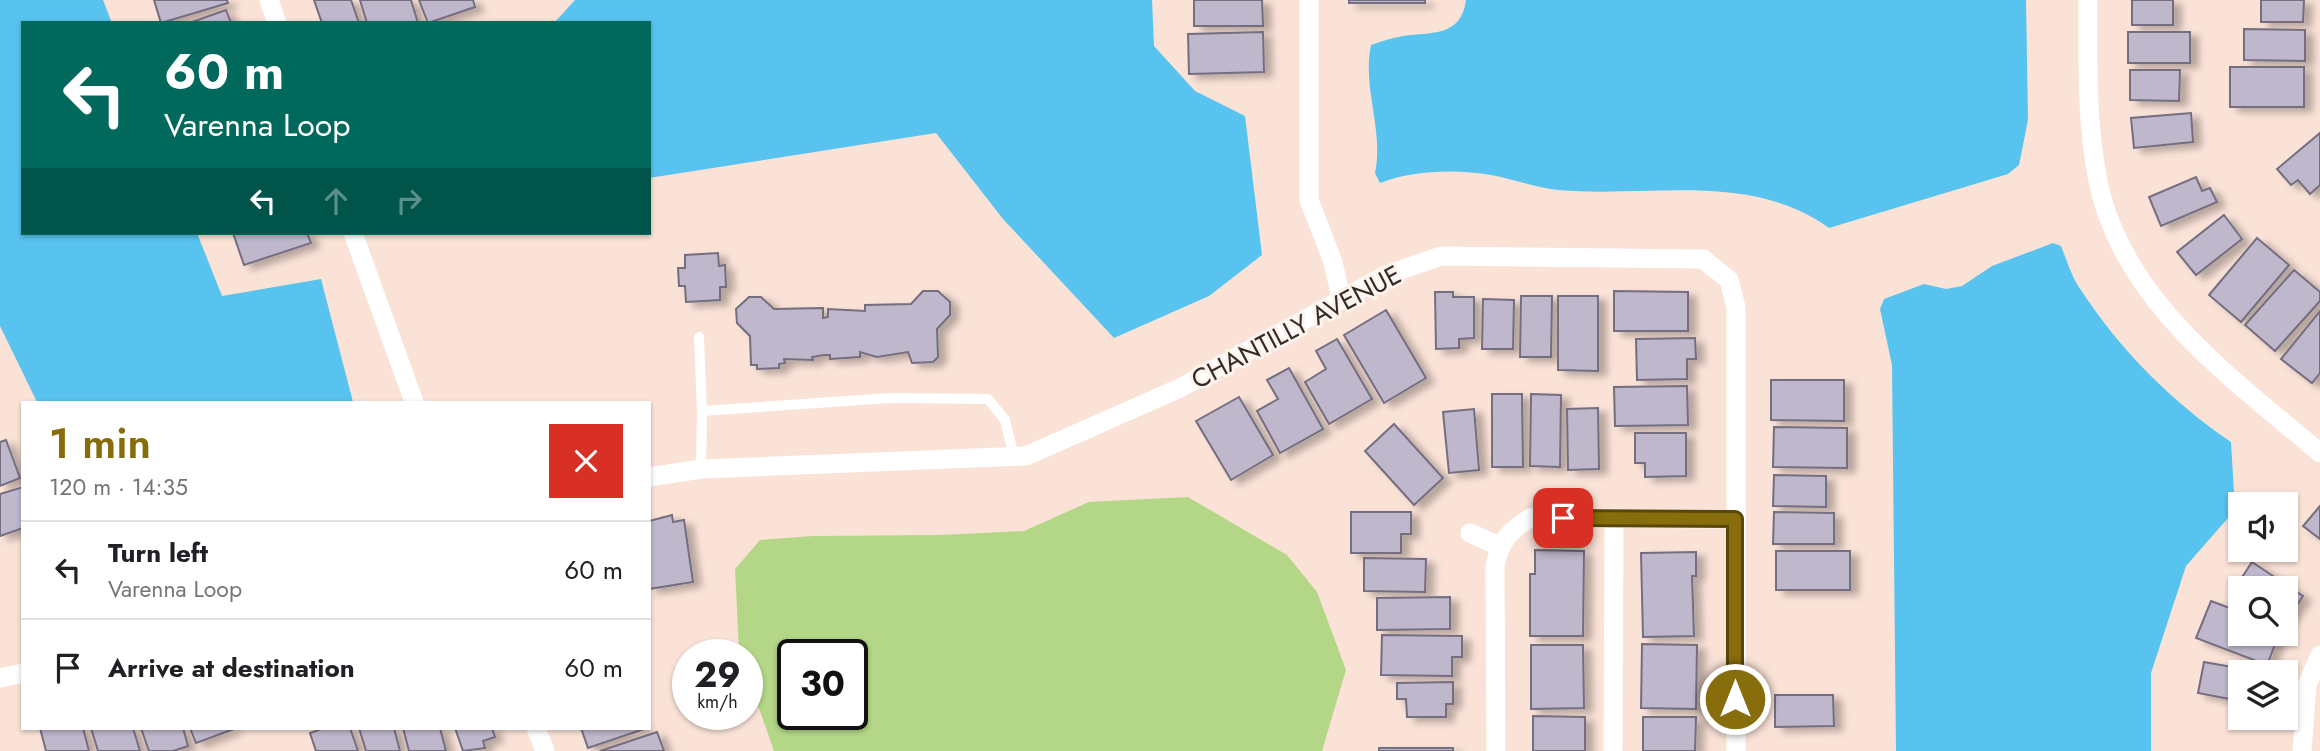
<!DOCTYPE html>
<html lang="en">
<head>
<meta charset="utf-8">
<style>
  body { margin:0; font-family:Jost,sans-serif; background:#f6f6f6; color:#202124; height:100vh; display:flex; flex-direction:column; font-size:26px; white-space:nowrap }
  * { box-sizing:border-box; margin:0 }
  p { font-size:23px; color:#757577 }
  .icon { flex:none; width:38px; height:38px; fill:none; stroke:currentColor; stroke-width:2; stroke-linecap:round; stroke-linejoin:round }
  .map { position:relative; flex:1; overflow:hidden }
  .drawer { position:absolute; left:21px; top:401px; width:630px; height:329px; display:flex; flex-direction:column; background:#fff; border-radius:0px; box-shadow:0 2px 5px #0004 }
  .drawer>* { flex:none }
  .hud { position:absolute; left:21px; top:21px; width:630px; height:214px; border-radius:0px; box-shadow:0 2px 5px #0004; background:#00695c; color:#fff; overflow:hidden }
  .fabs { position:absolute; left:2228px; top:492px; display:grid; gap:14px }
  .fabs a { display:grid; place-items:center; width:70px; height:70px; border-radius:0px; background:#fff; box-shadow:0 2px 5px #0004; font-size:35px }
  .speed { position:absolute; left:672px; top:639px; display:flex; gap:14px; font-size:35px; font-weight:700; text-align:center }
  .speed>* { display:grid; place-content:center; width:91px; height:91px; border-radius:50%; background:#fff; box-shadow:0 2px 5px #0004; line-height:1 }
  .speed small { font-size:18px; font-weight:400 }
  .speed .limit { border:4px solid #111; border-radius:10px; background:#fff; color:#111 }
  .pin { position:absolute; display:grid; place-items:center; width:60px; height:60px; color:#fff; margin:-30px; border-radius:14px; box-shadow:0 4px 10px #0006 }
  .me { position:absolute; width:77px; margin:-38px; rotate:0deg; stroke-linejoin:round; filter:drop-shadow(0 0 5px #0008) }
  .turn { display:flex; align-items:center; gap:24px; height:147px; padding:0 28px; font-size:32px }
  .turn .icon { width:91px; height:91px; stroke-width:2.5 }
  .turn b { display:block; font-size:49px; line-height:60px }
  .lanes { display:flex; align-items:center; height:66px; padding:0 28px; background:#0003; justify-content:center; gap:35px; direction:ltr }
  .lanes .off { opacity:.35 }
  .round { display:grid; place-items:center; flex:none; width:74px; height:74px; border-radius:0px; background:#f6f6f6 }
  .summary { display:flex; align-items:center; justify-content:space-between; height:119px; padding:0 28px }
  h1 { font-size:42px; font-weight:600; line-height:52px; color:#876d0b }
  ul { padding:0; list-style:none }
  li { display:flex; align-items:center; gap:21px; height:98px; padding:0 28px; border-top:2px solid #e0e0e0 }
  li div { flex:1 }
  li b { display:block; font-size:26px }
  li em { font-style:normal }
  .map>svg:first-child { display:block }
  .green { fill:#b4d687; fill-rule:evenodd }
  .water { fill:#58c3ee }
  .building { fill:#bfb7cc; stroke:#756d80; stroke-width:2; filter:url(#shadow) }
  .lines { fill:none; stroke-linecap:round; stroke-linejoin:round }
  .lane { stroke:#fff; stroke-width:10 }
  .street { stroke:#fff; stroke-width:19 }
  .route-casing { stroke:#584707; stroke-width:18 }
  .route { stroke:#876d0b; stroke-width:12 }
  .labels { text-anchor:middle; stroke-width:6; stroke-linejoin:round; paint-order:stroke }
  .street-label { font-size:26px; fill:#332a26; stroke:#fcf3ee }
</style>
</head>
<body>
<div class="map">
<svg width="2320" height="751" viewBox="0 0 2320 751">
  <defs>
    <filter id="shadow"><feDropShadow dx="8" dy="4.5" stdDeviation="3.5" flood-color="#0004"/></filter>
  </defs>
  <rect width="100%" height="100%" fill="#fae2d7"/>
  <!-- green -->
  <path class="green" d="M1188,497L1287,555L1317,592L1346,670L1322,751H774L747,674V654H741L739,651L735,569L760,540L813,536L941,535L1024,531L1089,502ZM793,654H852V714H793Z"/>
  <!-- water -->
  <g class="water">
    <path d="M0,0H103L112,23H23V233H197L222,296L321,279L353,402H37L0,326Z"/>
    <path d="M575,0H1152L1154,46L1195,91L1245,116L1262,255L1209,296L1114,338L1003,219L936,133L649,178V23H554Z"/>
    <path d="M1466,0H2026L2028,120L2019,165L2008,174L1829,228C1750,171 1649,198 1559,190C1536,188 1514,179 1491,175C1457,169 1413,170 1380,183L1375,173C1384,129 1362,89 1371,45C1382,41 1392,38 1403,36C1432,32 1461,37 1466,0Z"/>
    <path d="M2053,243L2061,246C2067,261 2072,278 2081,290C2119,349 2173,403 2231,442L2235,510L2186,566L2151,673V751H1896L1892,365L1880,309L1884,299L1924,284L1946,289L1962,286L1992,266Z"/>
  </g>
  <!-- building -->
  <g class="building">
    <path d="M154,0H227L228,3L161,23Z"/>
    <path d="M314,0H351L359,23H322Z"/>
    <path d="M360,0H411L418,23H367Z"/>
    <path d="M419,0H473L475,7L428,23Z"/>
    <path d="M1194,0H1262L1263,26H1194Z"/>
    <rect x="1349" y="0" width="76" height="3"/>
    <rect x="2132" y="0" width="41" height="25"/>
    <path d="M2261,0H2304L2303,22H2261Z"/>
    <path d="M226,10L231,23H189Z"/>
    <path d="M2244,29L2305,30V61L2244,60Z"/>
    <path d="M1263,32L1264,72L1189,74L1188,34Z"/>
    <rect x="2128" y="32" width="62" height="31"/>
    <rect x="2230" y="67" width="74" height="40"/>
    <path d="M2130,70H2180L2179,101L2130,100Z"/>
    <path d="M2191,113L2193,142L2134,148L2131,118Z"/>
    <path d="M2320,133V185L2310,194L2298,180L2291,185L2277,169Z"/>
    <path d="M2196,177L2202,191L2210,188L2217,202L2161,226L2149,197Z"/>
    <path d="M2224,215L2242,239L2196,275L2177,252Z"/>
    <path d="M233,233H307L311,243L244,265Z"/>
    <path d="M2257,238L2289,265L2241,322L2209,295Z"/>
    <path d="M718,253L719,266L725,265L726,287H720V300L686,302L685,286H679L678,268H685V255Z"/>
    <path d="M2294,270L2320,292V301L2275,351L2245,325Z"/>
    <path d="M923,291H938L950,302V315L937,329L938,357L933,362L912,363L908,352L877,357L860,352V357L830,359V355H824L812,357L813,360L784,359L785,363L779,364V368L757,369V365H751L750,336L737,323L736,309L749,297H761L774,309L823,308V318L828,317V309L865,311V305L911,304Z"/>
    <path d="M1614,291L1688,292V331H1614Z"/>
    <path d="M1435,292H1453V297H1474V338L1459,339V348L1436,349Z"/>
    <path d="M1521,296H1552L1551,357H1520Z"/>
    <path d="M1558,296H1598V371L1558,370Z"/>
    <path d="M1483,299L1514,300L1513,349H1482Z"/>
    <path d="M1386,310L1426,378L1384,403L1344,335Z"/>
    <path d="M2320,311V373L2312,383L2281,359Z"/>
    <path d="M1695,338L1696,359H1687V379L1637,380L1636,339Z"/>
    <path d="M1337,339L1372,399L1329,424L1305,382L1326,369L1316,351Z"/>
    <path d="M1289,368L1323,429L1280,453L1257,411L1278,399L1267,380Z"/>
    <path d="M1771,380H1844V421L1771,420Z"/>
    <path d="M1687,386L1688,425L1615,426L1614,387Z"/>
    <path d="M1492,394H1522L1523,467H1492Z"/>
    <path d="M1531,394L1561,395L1560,467L1530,466Z"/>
    <path d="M1239,397L1273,455L1231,480L1196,421Z"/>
    <path d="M1598,408L1599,469L1568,470L1567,409Z"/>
    <path d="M1474,409L1479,470L1449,473L1443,412Z"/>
    <path d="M1394,424L1443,478L1414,505L1365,451Z"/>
    <path d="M1774,427L1847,428V468L1773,467Z"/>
    <path d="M1635,433H1686V476L1645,477V463H1635Z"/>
    <path d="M6,440L20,478L0,486V442Z"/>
    <path d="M1774,475L1826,476V507L1773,506Z"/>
    <path d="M23,487V528L0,536V494Z"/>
    <path d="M2320,506V539L2303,526Z"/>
    <path d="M1351,512H1411V534H1401V553H1351Z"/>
    <path d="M1774,512L1834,513V544H1773Z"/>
    <path d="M672,515L673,522L684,520L693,582L649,589V521Z"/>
    <path d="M1535,550L1584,551L1583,636H1530V574H1535Z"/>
    <rect x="1776" y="551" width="74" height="39"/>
    <path d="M1696,552V576H1692L1694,636L1643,637L1641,553Z"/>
    <path d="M1364,558L1426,559L1425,592L1364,591Z"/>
    <path d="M2252,562L2303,596L2286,622V588H2240V592L2235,588Z"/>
    <path d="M1450,597V629L1377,630V598Z"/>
    <path d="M2211,601L2240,612V634H2279L2267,665L2196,638Z"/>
    <path d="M1382,635L1462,636V657H1452V676L1381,675Z"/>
    <path d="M1642,644L1697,645L1696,709L1641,708Z"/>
    <path d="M1531,645H1583L1584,708L1531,709Z"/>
    <path d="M2204,662L2260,672H2240V701L2198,693Z"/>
    <path d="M1453,682V704H1446V717H1407L1406,699H1397V683Z"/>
    <path d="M1775,695H1833L1834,726L1775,727Z"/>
    <path d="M1533,716L1585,717V751H1533Z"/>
    <path d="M1643,717H1696L1695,751H1643Z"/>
    <path d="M40,728H83L89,751H46Z"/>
    <path d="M91,728H133L140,751H98Z"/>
    <path d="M141,728H183L188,746L173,751H149Z"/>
    <path d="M190,728H234V729L196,743Z"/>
    <path d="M324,728H350L358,751H316L310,733Z"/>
    <path d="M359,728H394L400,751H366Z"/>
    <path d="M403,728H440L446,751H409Z"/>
    <path d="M455,728H492L495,737L483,741L485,748L463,751Z"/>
    <path d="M581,728H647L588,748Z"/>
    <path d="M657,732L664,751H600Z"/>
    <rect x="1379" y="748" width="74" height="3"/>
  </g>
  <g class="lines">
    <!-- lane -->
    <g class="lane">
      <path d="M699,337L702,411"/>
      <path d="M701,469L702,411L890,398L988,399L1005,420L1014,456"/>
    </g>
    <!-- street -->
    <g class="street">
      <path d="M269,0L277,23"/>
      <path d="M1309,0V200L1333,262L1341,298"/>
      <path d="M2088,0C2088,59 2086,117 2097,176C2119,299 2231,377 2320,453"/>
      <path d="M353,233L414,402"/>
      <path d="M649,477L701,469L1026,456L1180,388L1386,275L1441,256L1703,259L1729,280L1736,307V751"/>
      <path d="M1470,533L1499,546"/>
      <path d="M0,678L23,673"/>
      <path d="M536,728L545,751"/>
      <path d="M1496,751L1495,566C1500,541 1508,532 1530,518L1735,519"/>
      <path d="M1613,751L1614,518"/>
      <path d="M2302,751L2307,685L2320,655"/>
    </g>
  </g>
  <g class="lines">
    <defs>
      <path id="route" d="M1563,518L1735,519V699"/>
    </defs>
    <!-- route casing -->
    <use href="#route" class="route-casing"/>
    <!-- route -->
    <use href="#route" class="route"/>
  </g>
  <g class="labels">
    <!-- street labels -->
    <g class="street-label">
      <text transform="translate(1296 327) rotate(-28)" y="9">CHANTILLY AVENUE</text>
    </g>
  </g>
</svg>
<div class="fabs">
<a><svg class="icon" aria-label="sound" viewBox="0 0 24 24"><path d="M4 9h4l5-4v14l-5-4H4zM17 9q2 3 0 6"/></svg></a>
<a><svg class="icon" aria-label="search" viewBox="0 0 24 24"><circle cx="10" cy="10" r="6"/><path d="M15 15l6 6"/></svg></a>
<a><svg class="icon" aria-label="layers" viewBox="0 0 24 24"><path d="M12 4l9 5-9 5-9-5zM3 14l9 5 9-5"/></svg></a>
</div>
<div class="speed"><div>29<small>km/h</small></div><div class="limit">30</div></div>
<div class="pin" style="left:1563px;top:518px;background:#d93025"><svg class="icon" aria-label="arrive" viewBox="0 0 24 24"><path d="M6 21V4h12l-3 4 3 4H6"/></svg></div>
<svg class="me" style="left:1735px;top:699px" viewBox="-20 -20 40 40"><circle r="17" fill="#876d0b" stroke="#fff" stroke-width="3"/><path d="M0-11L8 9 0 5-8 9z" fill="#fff"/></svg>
<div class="hud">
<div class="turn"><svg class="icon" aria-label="left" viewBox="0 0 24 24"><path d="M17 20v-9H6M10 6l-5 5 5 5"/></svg><div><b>60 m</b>Varenna Loop</div></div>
<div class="lanes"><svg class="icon" aria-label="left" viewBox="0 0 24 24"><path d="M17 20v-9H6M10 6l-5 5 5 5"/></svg><svg class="icon off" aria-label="ahead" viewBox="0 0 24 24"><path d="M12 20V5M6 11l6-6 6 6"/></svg><svg class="icon off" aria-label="right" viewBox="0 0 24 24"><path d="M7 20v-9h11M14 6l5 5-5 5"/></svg></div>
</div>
<section class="drawer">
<div class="summary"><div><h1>1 min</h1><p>120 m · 14:35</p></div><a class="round" style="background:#d93025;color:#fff"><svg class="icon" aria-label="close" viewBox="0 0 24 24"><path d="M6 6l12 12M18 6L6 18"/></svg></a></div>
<ul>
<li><svg class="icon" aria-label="left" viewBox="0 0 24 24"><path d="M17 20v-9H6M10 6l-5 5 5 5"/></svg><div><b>Turn left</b><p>Varenna Loop</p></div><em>60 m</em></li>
<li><svg class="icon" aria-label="arrive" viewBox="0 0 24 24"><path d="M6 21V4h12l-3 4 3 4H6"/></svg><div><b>Arrive at destination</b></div><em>60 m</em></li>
</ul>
</section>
</div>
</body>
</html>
